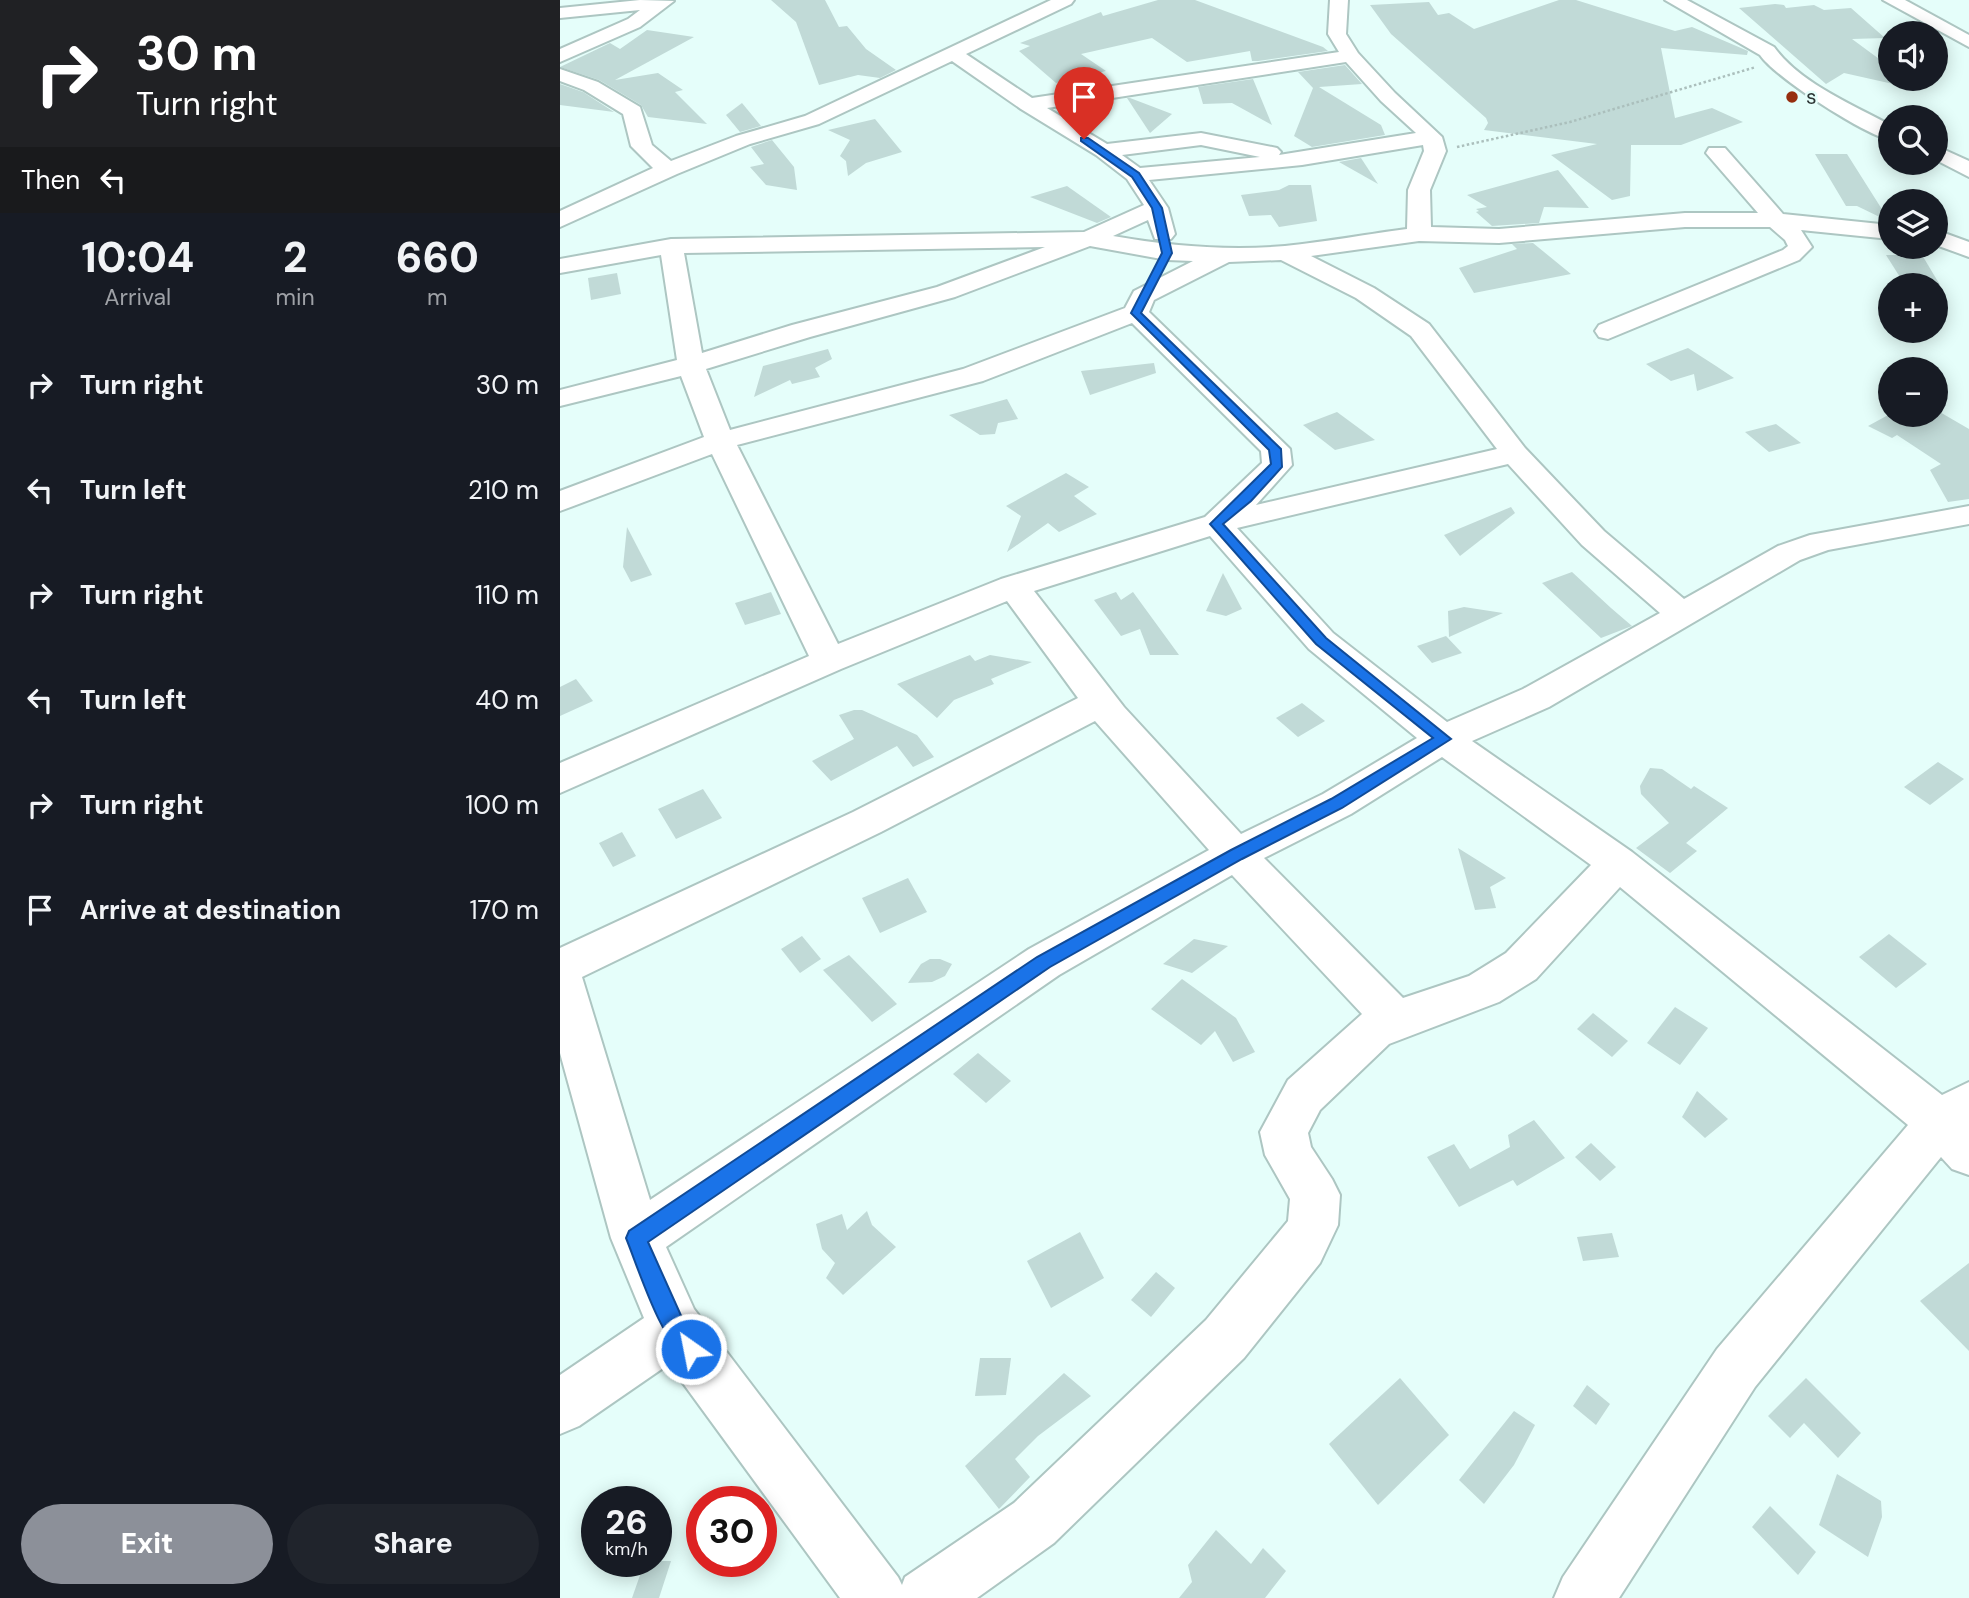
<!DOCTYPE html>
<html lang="en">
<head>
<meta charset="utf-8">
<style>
  body { margin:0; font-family:"DM Sans",sans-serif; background:#20242c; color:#f1f3f6; height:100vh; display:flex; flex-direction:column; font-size:26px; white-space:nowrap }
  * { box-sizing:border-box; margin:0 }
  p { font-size:23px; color:#9ea1a6 }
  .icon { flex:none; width:38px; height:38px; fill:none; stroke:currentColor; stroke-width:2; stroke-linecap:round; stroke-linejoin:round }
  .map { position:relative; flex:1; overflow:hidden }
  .panel { display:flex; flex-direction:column; background:#171b24; width:560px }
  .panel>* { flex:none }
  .top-card { background:#202124; color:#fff; overflow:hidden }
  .tools { position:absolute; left:1318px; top:21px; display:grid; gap:14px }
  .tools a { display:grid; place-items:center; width:70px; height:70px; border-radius:50%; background:#171b24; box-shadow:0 4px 18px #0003; font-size:35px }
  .speed { position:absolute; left:21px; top:1486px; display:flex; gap:14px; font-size:35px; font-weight:700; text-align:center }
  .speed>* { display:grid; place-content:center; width:91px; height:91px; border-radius:50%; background:#171b24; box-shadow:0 4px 18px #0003; line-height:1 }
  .speed small { font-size:18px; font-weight:400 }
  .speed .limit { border:10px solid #d22; background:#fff; color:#111 }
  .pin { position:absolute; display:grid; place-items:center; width:60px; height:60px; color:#fff; margin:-72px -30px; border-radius:50% 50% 50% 0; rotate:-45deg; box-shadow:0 0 7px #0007 }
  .pin .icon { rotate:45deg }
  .me { position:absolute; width:77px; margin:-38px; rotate:327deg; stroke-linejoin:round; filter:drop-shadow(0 0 5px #0008) }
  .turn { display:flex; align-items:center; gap:24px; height:147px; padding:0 21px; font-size:32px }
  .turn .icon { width:91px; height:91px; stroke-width:2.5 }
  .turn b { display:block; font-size:49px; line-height:60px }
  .then { display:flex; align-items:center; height:66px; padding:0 21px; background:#0003; gap:14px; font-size:26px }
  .eta { display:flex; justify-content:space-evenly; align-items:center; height:119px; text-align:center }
  .eta b { font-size:42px; font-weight:800; line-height:49px }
  .primary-button { display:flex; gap:14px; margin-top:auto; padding:14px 21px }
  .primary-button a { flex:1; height:80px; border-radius:42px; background:#8c9099; color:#fff; font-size:28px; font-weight:800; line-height:80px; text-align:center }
  .primary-button a+a { background:#20242c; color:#f1f3f6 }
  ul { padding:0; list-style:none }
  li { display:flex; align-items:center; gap:21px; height:105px; padding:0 21px }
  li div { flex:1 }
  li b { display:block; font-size:26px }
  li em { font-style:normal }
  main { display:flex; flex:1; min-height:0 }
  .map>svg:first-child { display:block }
  .building { fill:#c1dad7 }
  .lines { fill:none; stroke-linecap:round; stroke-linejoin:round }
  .minor-casing { stroke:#adc6c2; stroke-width:4 }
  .path { stroke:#abbfbc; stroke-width:2.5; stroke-dasharray:2.5 2.5; stroke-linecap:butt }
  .minor { fill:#fff; fill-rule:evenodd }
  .route { fill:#1a73e8; stroke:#114b97; stroke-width:2 }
  .poi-dot { fill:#962e0f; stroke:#e5fefa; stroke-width:2.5 }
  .labels { text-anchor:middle; stroke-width:5; stroke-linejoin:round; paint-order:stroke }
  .far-poi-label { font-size:21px; fill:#2d3635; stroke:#e5fefa; text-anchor:start }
</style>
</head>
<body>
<main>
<section class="panel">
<div class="top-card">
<div class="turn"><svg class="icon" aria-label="right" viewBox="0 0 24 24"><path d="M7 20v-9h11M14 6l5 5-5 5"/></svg><div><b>30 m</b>Turn right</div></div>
<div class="then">Then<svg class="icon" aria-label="left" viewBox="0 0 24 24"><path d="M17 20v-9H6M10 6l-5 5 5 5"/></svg></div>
</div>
<div class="eta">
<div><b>10:04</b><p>Arrival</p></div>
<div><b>2</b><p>min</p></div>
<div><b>660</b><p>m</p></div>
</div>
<ul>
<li><svg class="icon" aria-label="right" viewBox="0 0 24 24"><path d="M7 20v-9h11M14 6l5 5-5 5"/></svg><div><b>Turn right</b></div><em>30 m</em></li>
<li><svg class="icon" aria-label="left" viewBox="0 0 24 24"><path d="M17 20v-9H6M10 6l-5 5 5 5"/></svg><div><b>Turn left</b></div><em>210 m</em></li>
<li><svg class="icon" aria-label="right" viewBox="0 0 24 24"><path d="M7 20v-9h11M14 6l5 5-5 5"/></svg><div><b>Turn right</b></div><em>110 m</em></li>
<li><svg class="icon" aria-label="left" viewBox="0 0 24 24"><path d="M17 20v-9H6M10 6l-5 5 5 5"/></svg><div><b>Turn left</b></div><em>40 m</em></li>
<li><svg class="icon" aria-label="right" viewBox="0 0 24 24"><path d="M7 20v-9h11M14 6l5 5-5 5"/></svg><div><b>Turn right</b></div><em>100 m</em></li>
<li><svg class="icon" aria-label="arrive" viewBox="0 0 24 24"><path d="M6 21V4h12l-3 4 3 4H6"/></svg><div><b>Arrive at destination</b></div><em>170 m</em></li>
</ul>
<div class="primary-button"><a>Exit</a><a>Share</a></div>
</section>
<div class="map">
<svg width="1409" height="1598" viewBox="0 0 1409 1598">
  <rect width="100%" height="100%" fill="#e5fefa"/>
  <!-- building -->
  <g class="building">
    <path d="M211,0H265L279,27L287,26L306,49L336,70L320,78L298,75L259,85L236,22Z"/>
    <path d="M598,0H635L763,47L768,51L698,61H692L690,51L627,62L592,38L521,54L546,71L496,83L459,51L470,46L460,43L541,12L543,16Z"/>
    <path d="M999,0H1016L1115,31L1132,27L1188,51L1187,55L1101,48L1115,118L1152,108L1183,122L1121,145H1071L1070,196L1052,200L991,155L1037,144L924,130L928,123L926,118L831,34L810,5L869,2L878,15L889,13L914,29Z"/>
    <path d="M1215,4L1224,5L1226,8L1254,5L1264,10L1291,8L1325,38L1292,39L1330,67V79H1346L1360,90L1284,73L1266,84L1179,8Z"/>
    <path d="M87,30L134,37L55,80L98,73L123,90L115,92L147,124L88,117L81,105L39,80L0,67L50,43L60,49Z"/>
    <path d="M785,65L802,84L759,87L821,125L825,135L752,147L734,136L753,88L738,72Z"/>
    <path d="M693,79L712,125L672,103L643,104L638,87Z"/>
    <path d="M0,84L23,92L54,112L0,105Z"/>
    <path d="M567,98H570L612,114L590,133Z"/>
    <path d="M182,103L201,126L180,132L166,115Z"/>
    <path d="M315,119L342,152L306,163L288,176L286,161L280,156L290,140L268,130Z"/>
    <path d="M212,140L234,167L237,190L206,185L190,167L204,164L191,147Z"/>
    <path d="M1255,154H1287L1330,222L1297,206H1286Z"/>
    <path d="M801,158L818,184L779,162Z"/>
    <path d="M998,170L1029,208L984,207L979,223L932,226L916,212L919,211L916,209L927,207L907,195Z"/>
    <path d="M729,185H751L757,221L719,227L711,215L689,216L681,195L719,190Z"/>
    <path d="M507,186L551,217L537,223L470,197Z"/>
    <path d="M973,243L1011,274L914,293L899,268L957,249L952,244Z"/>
    <path d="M1326,255H1362L1380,285H1345Z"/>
    <path d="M57,273L61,294L31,300L28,278Z"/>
    <path d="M1128,348L1156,366L1174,378L1137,391L1134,374L1111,381L1086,364Z"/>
    <path d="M268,349L272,359L255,368L260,377L232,384L230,380L194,397L203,366Z"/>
    <path d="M594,363L596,373L530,395L521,371Z"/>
    <path d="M447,399L458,419L438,423L435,434L420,435L389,415Z"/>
    <path d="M1378,411L1409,429V499L1388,502L1370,470L1381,464L1337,435L1332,438L1308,426L1330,414L1352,422L1376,415Z"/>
    <path d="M777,412L815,440L775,450L743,425Z"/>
    <path d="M1216,424L1241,443L1209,452L1185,432Z"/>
    <path d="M506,473L529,487L514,496L537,514L499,532L488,523L447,552L461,516L446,506Z"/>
    <path d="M951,507L955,513L900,556L884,535Z"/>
    <path d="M67,527L92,575L71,582L63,567Z"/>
    <path d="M1012,572L1051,608L1072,626L1041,638L982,583Z"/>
    <path d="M663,573L682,609L666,616L646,611Z"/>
    <path d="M211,592L221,614L185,625L175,603Z"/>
    <path d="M556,592L561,600L573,592L619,655H590L580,629L561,636L534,600Z"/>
    <path d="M904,607L943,613L889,637L888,611Z"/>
    <path d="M886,636L902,653L872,663L857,646Z"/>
    <path d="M410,655L415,661L430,655L472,662L431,679L434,684L394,700L377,718L337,684Z"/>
    <path d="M16,679L33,701L0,716V687Z"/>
    <path d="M742,703L765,721L738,737L716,718Z"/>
    <path d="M294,710H302L357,735L374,757L353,767L337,746L271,781L252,761L294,739L279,715Z"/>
    <path d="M1378,762L1404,779L1370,805L1344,787Z"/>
    <path d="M1090,768L1102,769L1131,789L1134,786L1168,808L1126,843L1137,851L1110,873L1076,848L1109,823L1081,794L1080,786Z"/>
    <path d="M143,789L162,818L116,839L98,809Z"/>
    <path d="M62,832L76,856L53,867L39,843Z"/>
    <path d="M898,848L946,878L930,887L936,908L915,910Z"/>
    <path d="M348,878L367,912L320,933L302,898Z"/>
    <path d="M1329,934L1367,964L1336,988L1299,957Z"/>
    <path d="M242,936L261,959L240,973L221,949Z"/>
    <path d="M634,939L668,946L632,973L603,964Z"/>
    <path d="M289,955L337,1004L312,1022L263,970Z"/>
    <path d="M370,959H380L392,964L385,976L372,982L348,983L361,964Z"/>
    <path d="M622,979L676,1018L695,1052L673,1062L655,1031L641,1045L591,1009Z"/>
    <path d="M1115,1007L1148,1028L1120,1065L1087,1043Z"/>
    <path d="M1033,1013L1068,1041L1052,1057L1017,1029Z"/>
    <path d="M418,1053L451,1081L426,1103L393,1074Z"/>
    <path d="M1137,1091L1168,1119L1145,1138L1122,1117Z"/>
    <path d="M974,1120L1005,1158L957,1186L953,1180L899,1207L867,1157L894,1144L910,1169L950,1147L948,1135Z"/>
    <path d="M1031,1143L1056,1167L1040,1181L1015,1157Z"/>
    <path d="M307,1211L312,1225L336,1247L283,1295L266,1278L275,1263L262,1249L256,1224L282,1214L287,1230Z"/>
    <path d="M520,1232L544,1278L491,1308L467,1261Z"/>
    <path d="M1052,1233L1059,1257L1023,1261L1017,1237Z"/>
    <path d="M1409,1263V1351L1360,1301Z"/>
    <path d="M596,1272L615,1288L591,1317L571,1300Z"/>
    <path d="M420,1358H451L446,1395L415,1396Z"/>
    <path d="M504,1373L531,1396L478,1436L455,1459L470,1477L439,1509L405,1466Z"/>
    <path d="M840,1378L889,1435L818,1505L769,1444Z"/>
    <path d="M1246,1378L1301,1433L1278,1458L1244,1423L1230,1438L1208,1416Z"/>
    <path d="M1027,1385L1050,1404L1036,1425L1013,1406Z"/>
    <path d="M954,1411L975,1425L954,1465L924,1504L899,1480Z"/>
    <path d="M1277,1474L1321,1501L1322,1517L1308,1557L1259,1525Z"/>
    <path d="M1210,1506L1256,1552L1238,1575L1192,1527Z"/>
    <path d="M656,1530L691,1564L703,1548L726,1571L705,1598H619L632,1582L628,1565Z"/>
    <path d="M85,1561H111L99,1598H72Z"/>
  </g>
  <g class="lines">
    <defs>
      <g id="minor">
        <path d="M80,0L114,1L80,27L0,62V49L68,19L80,10L0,18V8Z"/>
        <path d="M491,0H514L511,4L406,54L472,98L779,52L768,34L770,0H788L786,34L798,53L835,93L882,137L886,151L870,190L871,227L939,229L1125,213H1198L1146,153L1149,148H1165L1223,214L1330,225V239L1241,230L1252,247L1239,260L1048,339L1039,337L1035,331L1039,325L1223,250L1228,246L1225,240L1210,227H1125L939,243L859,241L751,256L814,288L869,324L965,448L1044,531L1124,599L1218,546L1250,535L1409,506V524L1268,550L1240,560L989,707L912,741L1072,852L1382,1095L1409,1082V1175L1392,1169L1381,1157L1195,1387L1059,1598H994L1003,1577L1157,1349L1348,1125L1060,887L976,979L939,1002L829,1044L760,1110L748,1133L751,1147L772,1179L780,1195L778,1225L760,1263L684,1358L494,1543L417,1598H280L109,1364L19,1426L0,1434V1375L84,1318L51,1238L0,1053V948L293,812L518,698L447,601L281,669L0,793V763L249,656L152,454L0,511V491L144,437L121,376L0,406V390L117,360L101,255L0,273V259L111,239L524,232L584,205L567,179L536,155L461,109L392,61L259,124L190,144L117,174L0,227V211L93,168L71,146L63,114L24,90L0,81V69L38,82L80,107L92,145L111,161L176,136L245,116ZM786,62L821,101L856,133L719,155L721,152L717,148L641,133L547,144L487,108ZM641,145L700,157L580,168L562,155ZM863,145L864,151L848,190L847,229C807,234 766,242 725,246C667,251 610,246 553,236L588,220L595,239H611L615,234L608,208L589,180L742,165ZM530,246L607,260L633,261L574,291L565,308L403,369L170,430L146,369L250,337L395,297ZM485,247L377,287L232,325L142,353L124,253ZM721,260L796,298L851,336L937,449L696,505L732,465L730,449L589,312L594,300L669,262ZM572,323L701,451L702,463L645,517L441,579L278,644L177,445L423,381ZM948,464L1022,545L1100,613L963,689L887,722L773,633L677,528ZM650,536L749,649L857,738L763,794L681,834L564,707L474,591ZM535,721L649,850L469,949L90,1200L22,977L321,832ZM882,757L1031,865L946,953L909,976L843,998L704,858L791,814ZM672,875L802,1014L728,1080L700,1132L705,1155L730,1199L728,1221L646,1320L454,1503L345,1577L342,1585L338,1577L134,1309L106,1247L499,975Z"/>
        <path d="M1105,0H1127L1214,47C1240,83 1292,104 1330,125V140C1303,134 1216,78 1200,55Z"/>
        <path d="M1323,0H1345L1409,35V47Z"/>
        <path d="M1376,146L1409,161V177L1376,160Z"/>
        <path d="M1376,230L1409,242V257L1376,245Z"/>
      </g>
    </defs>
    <!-- minor casing -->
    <use href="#minor" class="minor-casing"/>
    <!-- path -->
    <path class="path" d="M897,147L1010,122L1196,67"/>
    <!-- minor -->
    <use href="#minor" class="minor"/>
  </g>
  <!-- route -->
  <path class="route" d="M521,138H528L579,173L602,208L612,253L581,313L721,449L722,467L691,501L663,524L766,638L891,739L782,808L682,859L490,967L88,1242L123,1320L142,1349L139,1357L131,1360C103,1349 78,1267 66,1238L69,1231L477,957L671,850L771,799L873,738L756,644L650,524L711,464L709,450L571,313L602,253L592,208L572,177L521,141Z"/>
  <!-- markers -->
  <circle class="poi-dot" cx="1232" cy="97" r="7"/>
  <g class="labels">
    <!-- far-poi labels -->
    <g class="far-poi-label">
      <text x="1246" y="104">s</text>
    </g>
  </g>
</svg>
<div class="tools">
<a><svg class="icon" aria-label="sound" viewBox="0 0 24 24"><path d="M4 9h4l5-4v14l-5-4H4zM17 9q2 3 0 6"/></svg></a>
<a><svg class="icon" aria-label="search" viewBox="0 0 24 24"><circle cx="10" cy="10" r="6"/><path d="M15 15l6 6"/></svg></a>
<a><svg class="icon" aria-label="layers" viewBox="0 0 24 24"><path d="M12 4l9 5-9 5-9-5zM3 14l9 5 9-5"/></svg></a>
<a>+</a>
<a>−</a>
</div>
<div class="speed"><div>26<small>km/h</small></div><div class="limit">30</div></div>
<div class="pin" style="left:524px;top:139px;background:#d93025"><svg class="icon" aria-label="arrive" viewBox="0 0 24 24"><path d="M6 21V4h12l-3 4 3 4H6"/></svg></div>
<svg class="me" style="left:131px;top:1349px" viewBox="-20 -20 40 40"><circle r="17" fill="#1a73e8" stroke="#fff" stroke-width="3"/><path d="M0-11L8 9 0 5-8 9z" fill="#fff"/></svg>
</div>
</main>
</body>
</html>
